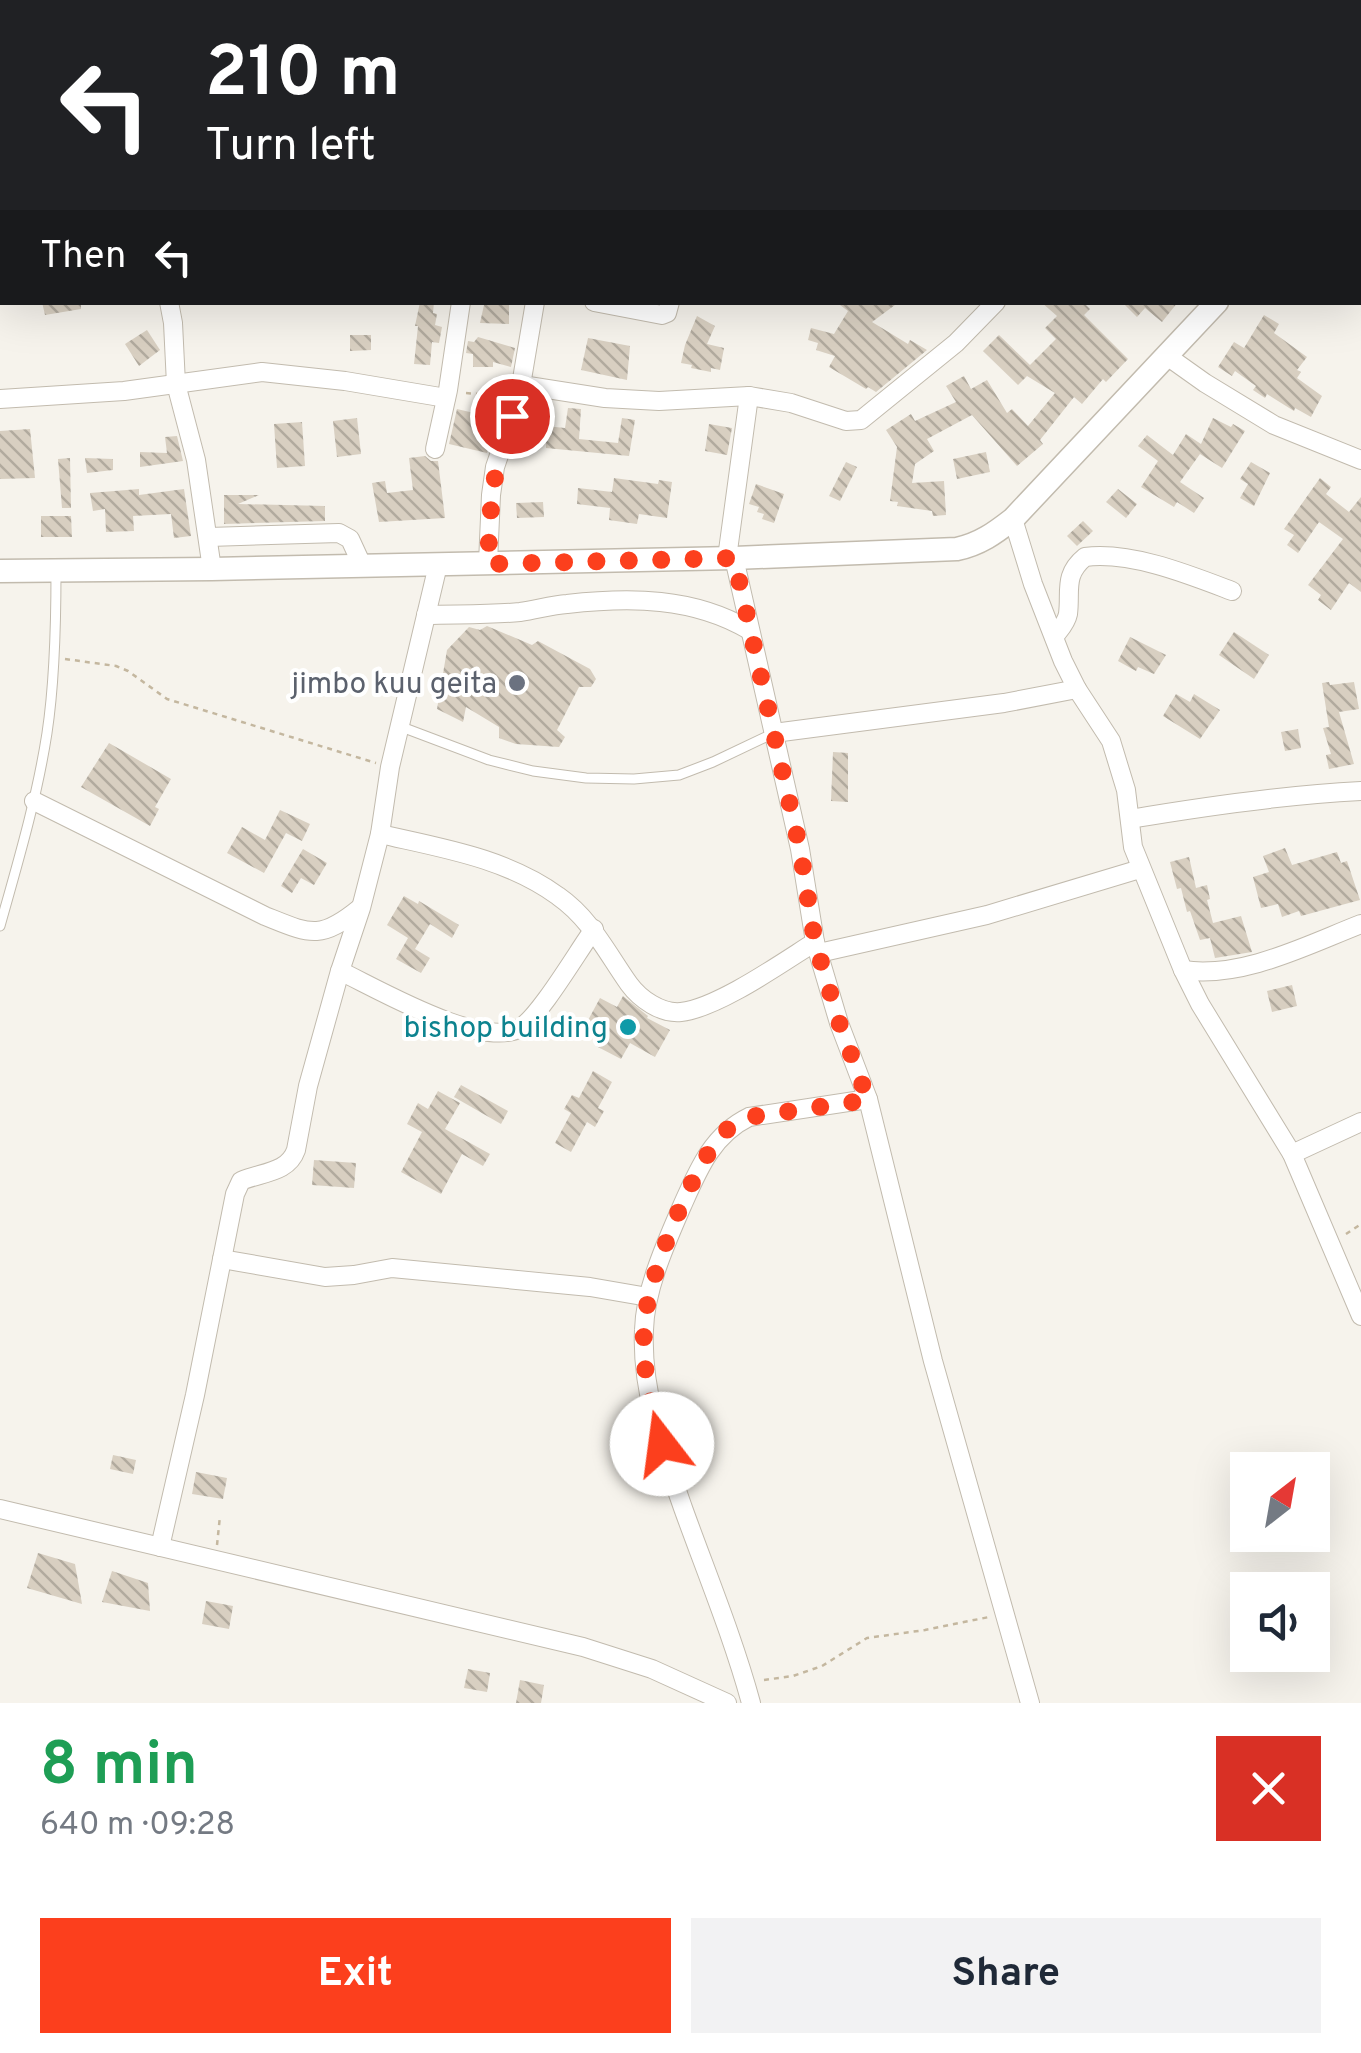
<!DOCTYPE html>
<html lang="en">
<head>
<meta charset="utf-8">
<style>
  body { margin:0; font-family:Overpass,sans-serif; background:#f2f2f3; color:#1f2937; height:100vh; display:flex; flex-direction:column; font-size:38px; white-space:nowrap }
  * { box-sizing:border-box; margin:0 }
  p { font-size:32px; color:#747a83 }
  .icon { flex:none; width:55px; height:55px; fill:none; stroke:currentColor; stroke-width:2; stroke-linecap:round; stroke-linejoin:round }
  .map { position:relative; height:1703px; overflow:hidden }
  .details { display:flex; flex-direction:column; background:#fff; flex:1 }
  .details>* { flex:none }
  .top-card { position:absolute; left:0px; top:0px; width:1362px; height:305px; box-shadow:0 10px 40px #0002; background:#202124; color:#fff; overflow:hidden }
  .needle { width:65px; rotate:31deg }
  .controls { position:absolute; left:1230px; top:1452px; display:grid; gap:20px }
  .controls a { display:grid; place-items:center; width:100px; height:100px; border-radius:0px; background:#fff; box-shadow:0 10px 40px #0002; font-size:50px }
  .pin { position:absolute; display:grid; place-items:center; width:85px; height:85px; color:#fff; margin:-42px; border:5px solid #fff; border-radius:50%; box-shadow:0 2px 10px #0007 }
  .me { position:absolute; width:110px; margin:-55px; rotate:345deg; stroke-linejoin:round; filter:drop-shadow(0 0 8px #0008) }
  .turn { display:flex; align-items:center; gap:35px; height:210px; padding:0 40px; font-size:45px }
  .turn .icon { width:130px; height:130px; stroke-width:2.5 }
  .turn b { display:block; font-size:70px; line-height:85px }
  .then { display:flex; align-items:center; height:95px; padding:0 40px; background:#0003; gap:20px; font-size:38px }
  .round { display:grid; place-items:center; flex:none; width:105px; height:105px; border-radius:0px; background:#f2f2f3 }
  .headline { display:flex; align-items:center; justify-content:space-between; height:170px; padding:0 40px }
  h1 { font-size:60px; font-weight:700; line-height:75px; color:#1e9e55 }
  .primary-button { display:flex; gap:20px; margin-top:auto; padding:20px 40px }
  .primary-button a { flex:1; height:115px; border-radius:0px; background:#fc3f1d; color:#fff; font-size:40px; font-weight:700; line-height:115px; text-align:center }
  .primary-button a+a { background:#f2f2f3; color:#1f2937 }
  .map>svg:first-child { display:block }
  .building { fill:url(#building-back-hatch) }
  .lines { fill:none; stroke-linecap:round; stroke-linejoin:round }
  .service-casing { stroke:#c2bbae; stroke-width:11 }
  .minor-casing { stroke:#c2bbae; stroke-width:20 }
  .tertiary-casing { stroke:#c2bbae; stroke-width:25 }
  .path { stroke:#c4b79f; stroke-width:2.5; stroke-dasharray:5 5; stroke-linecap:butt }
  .service { stroke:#fff; stroke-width:9 }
  .minor { stroke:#fff; stroke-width:18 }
  .tertiary { stroke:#fff; stroke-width:22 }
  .route { stroke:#fc3f1d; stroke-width:18; stroke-dasharray:0 32.4 }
  .worship-dot { fill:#6b7280; stroke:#fff; stroke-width:4 }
  .culture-dot { fill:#0f9aa8; stroke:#fff; stroke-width:4 }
  .labels { text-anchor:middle; stroke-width:8; stroke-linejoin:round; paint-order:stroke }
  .worship-label { font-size:30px; fill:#5b616d; stroke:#fff; text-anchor:end }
  .culture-label { font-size:30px; fill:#0d838f; stroke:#fff; text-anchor:end }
</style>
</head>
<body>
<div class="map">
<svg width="1361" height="1703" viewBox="0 0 1361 1703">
  <defs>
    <pattern id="building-back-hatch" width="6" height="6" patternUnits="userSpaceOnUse" patternTransform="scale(2.5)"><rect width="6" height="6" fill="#d8cfc1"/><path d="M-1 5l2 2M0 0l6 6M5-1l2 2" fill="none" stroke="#b1aa9e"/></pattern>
  </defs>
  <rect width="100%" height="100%" fill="#f6f3ec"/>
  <!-- building -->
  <g class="building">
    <path d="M42,302H81V309L45,315Z"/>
    <path d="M420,302H434L433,313L437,314L435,325L442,327L439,343L432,342L430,365L414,364L418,326H415Z"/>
    <path d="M488,302L509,303V324L480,323L484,305H488Z"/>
    <path d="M836,302H899L872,322L908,344L910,340L927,350L876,392L868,387L866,389L829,367L835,356L816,350L818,343L808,340L811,328L834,334L848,311Z"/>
    <path d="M1041,302H1083L1090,309L1084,315L1128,359L1106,382L1103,379L1082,404L1074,397L1040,440L1043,444L1017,466L972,415L927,439L934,451L915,464L912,483L944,481L946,515L933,516L932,511L897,506L898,502L890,501L897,447L886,430L911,414L915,421L956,402L946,386L964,376L971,389L987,380L1007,413L1012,409L1028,426L1055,393L1027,376L1018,385L983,351L999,335L1030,365L1056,339L1045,328L1057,316Z"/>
    <path d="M1122,302H1178L1162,322L1145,308L1137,317Z"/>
    <path d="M1264,315L1279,324L1274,333L1307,357L1297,370L1301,372L1297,378L1322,396L1311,417L1295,408L1294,411L1267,394L1265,398L1253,390L1256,386L1235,371L1232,376L1218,367L1234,342L1244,348Z"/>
    <path d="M697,316L715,326L707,344L724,348L720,370L711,368V372L691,368L692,365L681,363L685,345Z"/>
    <path d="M147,330L160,350L139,366L125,344Z"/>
    <path d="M350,335H371V350L350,351Z"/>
    <path d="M478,337L515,348L511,367L493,362V367H473V354L466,353L468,341L474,342Z"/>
    <path d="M588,338L630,346L627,380L581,370Z"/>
    <path d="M568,408L581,409L579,439L618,443L622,418L635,420L629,456L546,448V439L524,437L525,424L565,428Z"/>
    <path d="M457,409L495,418L487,453L449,444Z"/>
    <path d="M357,418L361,454L337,457L333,421Z"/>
    <path d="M1213,418L1231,427L1233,424L1245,431L1222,468L1200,454L1180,482L1204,498L1194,513L1177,502L1174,507L1141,487L1158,461L1138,446L1147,435L1173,455L1186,434L1201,444Z"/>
    <path d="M302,422L305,466L277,468L274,424Z"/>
    <path d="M709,424L732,428L727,455L705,451Z"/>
    <path d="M30,429L35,478L0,479V431Z"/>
    <path d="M177,436L183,461L140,467V452L167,453L165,437Z"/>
    <path d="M986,452L990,472L957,479L953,459Z"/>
    <path d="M425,456L431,461H438L445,518L379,522L372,483L385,481L387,493L413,490L409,458Z"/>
    <path d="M70,458L71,508H62L58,459Z"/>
    <path d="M85,458L113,459V470L87,473Z"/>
    <path d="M846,462L857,467L840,501L829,496Z"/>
    <path d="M1251,462L1270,473L1254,506L1240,498L1248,484L1240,479Z"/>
    <path d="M614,478L658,484L659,480L672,482L667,518L639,514L637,524L609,520L610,508L577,504L578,488L612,492Z"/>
    <path d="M1320,478L1331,487L1326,494L1349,512L1361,497V592L1349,583L1331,610L1318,600L1321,595L1308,585L1343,539L1319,522L1298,553L1287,545L1294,535L1284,529Z"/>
    <path d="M756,484L784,494L774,523L762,519L764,514L757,512L759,507L749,504Z"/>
    <path d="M139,489V495L184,489L191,536L174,538L171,514L133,516L134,531L106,532L105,509L93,511L90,493Z"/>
    <path d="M1118,489L1137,504L1126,518L1106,502Z"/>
    <path d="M224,495H259L238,504L325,506V521L224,524Z"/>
    <path d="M543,502L544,517L517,518L516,503Z"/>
    <path d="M41,516H71L72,537H41Z"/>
    <path d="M1083,521L1093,531L1077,546L1067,536Z"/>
    <path d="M487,626L532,645L538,641L590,669L596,679L591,687H579L557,730L565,737L559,747L516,744L499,738V727L466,707L463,722L437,709L447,650L469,627L480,630Z"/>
    <path d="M1234,632L1269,655L1254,679L1219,655Z"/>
    <path d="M1130,637L1166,655L1154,674L1138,667L1136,671L1118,661Z"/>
    <path d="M1329,682L1330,685L1354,682L1359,709L1339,712L1354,764L1329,769L1326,755L1331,754L1323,728L1329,727L1322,683Z"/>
    <path d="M1176,694L1190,702L1194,694L1220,710L1200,739L1163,716Z"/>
    <path d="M1298,729L1301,748L1285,751L1281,732Z"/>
    <path d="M109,743L171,779L155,807L159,809L150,826L81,787Z"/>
    <path d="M833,752L848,753V802L831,801Z"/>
    <path d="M280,810L310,824L302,841L286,833L264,873L227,853L242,827L265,840Z"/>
    <path d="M1285,848L1292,865L1337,852L1341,863L1347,861L1360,900L1301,916L1299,911L1282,917L1278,904L1261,908L1253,877L1269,872L1263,856Z"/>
    <path d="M303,849L327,863L314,885L301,878L292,893L281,886Z"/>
    <path d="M1189,857L1196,888L1207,885L1210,899L1207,900L1213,923L1241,916L1252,952L1215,958L1210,938L1200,940L1190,911L1187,912L1181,888L1177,889L1170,862Z"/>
    <path d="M404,896L418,904L419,901L459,925L452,938L430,924L415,949L430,958L421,973L396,959L408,938L387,925Z"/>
    <path d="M1292,985L1297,1006L1272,1012L1267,991Z"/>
    <path d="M623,996L648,1016L647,1018L670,1030L655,1057L630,1043L621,1059L596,1046L603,1033L586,1024L600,998L617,1007Z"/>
    <path d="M593,1071L612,1082L598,1108L604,1111L595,1127L587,1122L571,1152L555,1143L571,1113L564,1109L572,1095L579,1098Z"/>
    <path d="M461,1085L508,1111L501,1124L454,1097Z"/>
    <path d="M438,1091L460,1103L445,1129L490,1154L483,1166L462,1154L441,1194L401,1172L422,1132L407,1124L418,1103L428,1109Z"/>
    <path d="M314,1160L356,1163L354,1188L312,1185Z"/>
    <path d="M113,1455L136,1460L133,1474L110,1469Z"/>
    <path d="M196,1472L227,1478L223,1499L192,1494Z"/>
    <path d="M38,1553L75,1564L82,1604L27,1588Z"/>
    <path d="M112,1571L148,1583L150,1611L102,1602Z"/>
    <path d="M206,1601L233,1606L229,1629L202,1624Z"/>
    <path d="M468,1669L490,1673L487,1692L464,1688Z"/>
    <path d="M520,1680L544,1685L541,1703H516Z"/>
  </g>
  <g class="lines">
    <defs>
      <g id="service">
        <path d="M399,726L489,760L533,771L586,778L634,779L679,775L713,762L774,733"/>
        <path d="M0,926C18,862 37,798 47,733C55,680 56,625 56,572"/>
      </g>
      <g id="minor">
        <path d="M995,0L1001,2"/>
        <path d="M1195,0L1199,2"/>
        <path d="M129,2L130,0"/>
        <path d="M1360,54H1361"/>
        <path d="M0,136H2"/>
        <path d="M1360,255L1361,256"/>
        <path d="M169,302L173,323L176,384L196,460L212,569"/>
        <path d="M594,302L662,315L667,313L670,302"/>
        <path d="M1167,356L1205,383L1274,425L1361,460"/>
        <path d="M522,385L605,398L659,401L749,396L791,403L846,421L861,420L956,343L996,302"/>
        <path d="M0,399L124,391L262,372L345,381L446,398"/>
        <path d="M435,449L448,390L461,302"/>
        <path d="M1013,519L1033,584L1063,661L1077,689L1111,741L1126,790L1133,847L1183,970L1200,1004L1292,1154L1361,1316"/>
        <path d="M209,537L339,533L350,539L362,565"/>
        <path d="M727,558L749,396"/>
        <path d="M734,558L800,849L815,942L839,1023L868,1099L933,1361L1030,1703"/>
        <path d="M488,563L491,495L495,467L519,397L535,302"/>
        <path d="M426,615C457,614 489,615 520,612C536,610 551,605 567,604C630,597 693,597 749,630"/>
        <path d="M1054,637C1059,630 1066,624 1068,614C1071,591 1063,575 1085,557C1131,551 1190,575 1232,591"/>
        <path d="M774,733L1004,703L1077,689"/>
        <path d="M34,801L265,916C310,934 320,941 360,908"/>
        <path d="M1130,819C1207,806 1283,795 1361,791"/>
        <path d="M380,834C441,848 506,858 558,896C591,919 607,953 629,984C640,999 661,1014 681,1012C718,1008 783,962 815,942"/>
        <path d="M819,953L987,915L1140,869"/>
        <path d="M1183,970C1242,979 1307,945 1361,924"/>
        <path d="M340,971C378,989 482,1050 520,1028C540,1016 578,951 594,929"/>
        <path d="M1292,1154L1361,1122"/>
        <path d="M222,1259L325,1277L354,1275L392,1268L590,1287L648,1297"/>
        <path d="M0,1509L583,1647L652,1669L727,1703"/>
        <path d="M160,1547L195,1395L235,1194L241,1181C262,1172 288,1173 296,1150L308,1086L340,971L361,908L380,834L390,767L438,565"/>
        <path d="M751,1703C733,1637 706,1572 683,1508C663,1451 641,1391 644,1330C645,1289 666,1243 682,1206C698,1170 712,1135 749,1117L868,1099"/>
      </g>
      <g id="tertiary">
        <path d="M1360,161L1361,160"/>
        <path d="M0,571L212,569L734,558L957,549C980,544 995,533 1013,519L1217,302"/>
      </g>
    </defs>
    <!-- service casing -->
    <use href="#service" class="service-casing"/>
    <!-- minor casing -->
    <use href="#minor" class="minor-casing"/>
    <!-- tertiary casing -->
    <use href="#tertiary" class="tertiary-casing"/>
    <!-- path -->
    <g class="path">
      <path d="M466,393L503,396"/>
      <path d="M65,659L116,666L128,671L167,699L376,763"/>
      <path d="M1346,1234L1361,1224"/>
      <path d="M217,1545L220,1516"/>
      <path d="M764,1680L793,1676L822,1666L867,1638L925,1630L989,1617"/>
    </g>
    <!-- service -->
    <use href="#service" class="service"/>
    <!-- minor -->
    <use href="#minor" class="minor"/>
    <!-- tertiary -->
    <use href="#tertiary" class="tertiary"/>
  </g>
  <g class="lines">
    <!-- route -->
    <path class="route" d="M512,416C492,468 490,509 488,564L734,558L800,849L815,942L839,1022L868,1100L749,1117C737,1123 726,1128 718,1139C689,1177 645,1283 644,1330C642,1370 651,1406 662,1444"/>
  </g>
  <!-- markers -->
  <circle class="worship-dot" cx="517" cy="683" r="10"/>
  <circle class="culture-dot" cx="628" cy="1027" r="10"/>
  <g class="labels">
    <!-- worship labels -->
    <g class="worship-label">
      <text x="497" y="693">jimbo kuu geita</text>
    </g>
    <!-- culture labels -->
    <g class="culture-label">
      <text x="608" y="1037">bishop building</text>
    </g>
  </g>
</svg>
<div class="controls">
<a><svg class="needle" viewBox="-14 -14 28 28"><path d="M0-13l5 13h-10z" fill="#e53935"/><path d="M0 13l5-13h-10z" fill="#747a83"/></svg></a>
<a><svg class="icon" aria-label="sound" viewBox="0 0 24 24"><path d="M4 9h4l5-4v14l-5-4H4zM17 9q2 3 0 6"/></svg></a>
</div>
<div class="pin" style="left:512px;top:416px;background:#d93025"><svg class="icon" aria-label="arrive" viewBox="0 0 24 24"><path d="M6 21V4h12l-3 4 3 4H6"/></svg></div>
<svg class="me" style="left:662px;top:1444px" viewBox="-20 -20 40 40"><circle r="19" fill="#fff"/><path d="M0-13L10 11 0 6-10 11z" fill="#fc3f1d"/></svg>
<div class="top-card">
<div class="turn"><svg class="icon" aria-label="left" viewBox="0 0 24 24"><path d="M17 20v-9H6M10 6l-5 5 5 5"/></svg><div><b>210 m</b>Turn left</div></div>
<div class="then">Then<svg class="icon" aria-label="left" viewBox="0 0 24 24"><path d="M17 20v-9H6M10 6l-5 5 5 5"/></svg></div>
</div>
</div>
<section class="details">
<div class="headline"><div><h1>8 min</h1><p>640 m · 09:28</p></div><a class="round" style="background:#d93025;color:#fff"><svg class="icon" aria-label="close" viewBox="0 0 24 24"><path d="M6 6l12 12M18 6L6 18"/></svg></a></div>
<div class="primary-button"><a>Exit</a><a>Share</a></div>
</section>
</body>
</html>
